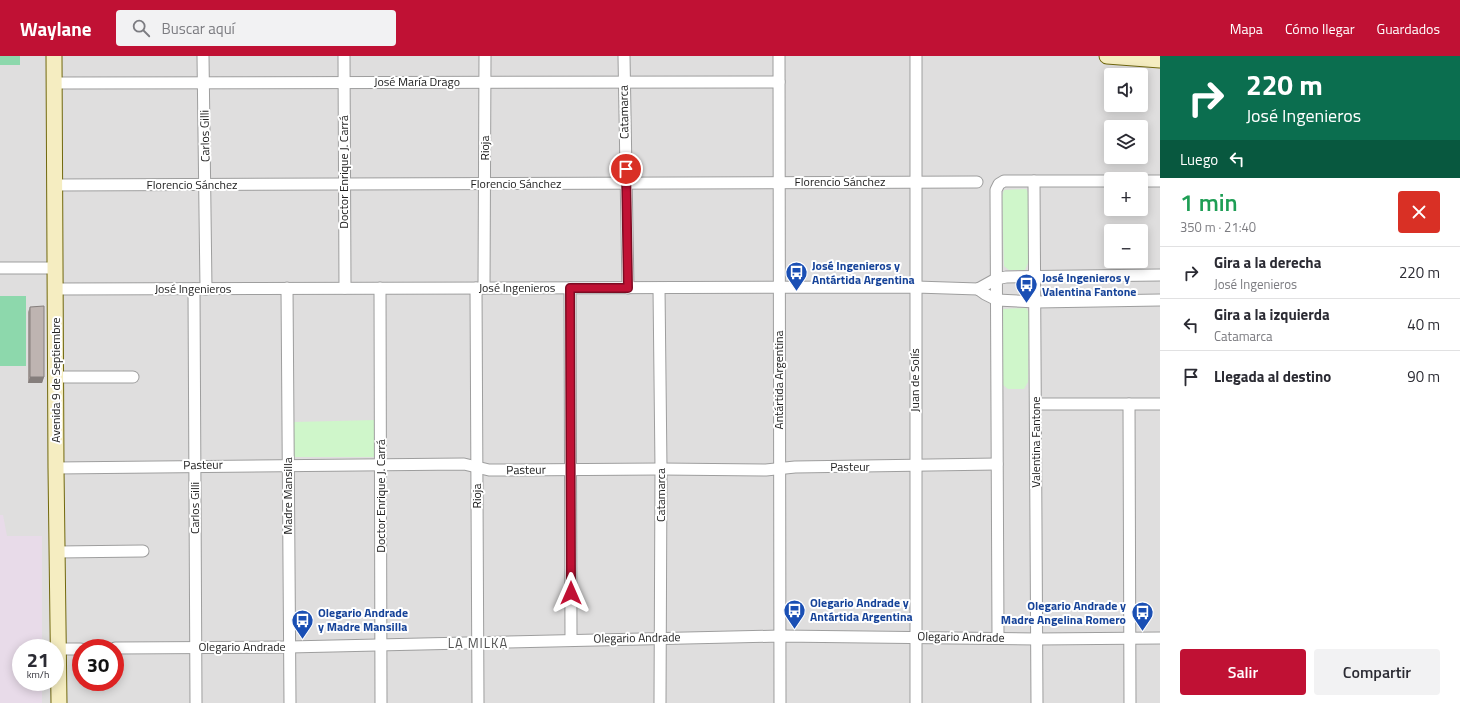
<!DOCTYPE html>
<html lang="es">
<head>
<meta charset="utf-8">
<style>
  body { margin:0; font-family:"Titillium Web",sans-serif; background:#f2f2f3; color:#2b2b33; height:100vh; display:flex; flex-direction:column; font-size:15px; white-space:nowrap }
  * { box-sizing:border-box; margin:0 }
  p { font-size:13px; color:#7c7c81 }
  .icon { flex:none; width:22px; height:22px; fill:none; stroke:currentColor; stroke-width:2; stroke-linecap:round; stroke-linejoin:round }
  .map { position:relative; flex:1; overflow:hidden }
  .drawer { display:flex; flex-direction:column; background:#fff; width:300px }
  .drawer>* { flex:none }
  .top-card { background:#0b6e4f; color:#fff; overflow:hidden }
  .fabs { position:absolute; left:1104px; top:12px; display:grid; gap:8px }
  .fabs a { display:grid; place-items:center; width:44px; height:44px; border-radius:4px; background:#fff; box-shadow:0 2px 10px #0003; font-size:20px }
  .speed { position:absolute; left:12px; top:583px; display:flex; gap:8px; font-size:20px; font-weight:700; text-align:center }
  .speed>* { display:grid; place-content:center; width:52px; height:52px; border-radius:50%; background:#fff; box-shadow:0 2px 10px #0003; line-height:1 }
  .speed small { font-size:10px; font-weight:400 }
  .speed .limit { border:6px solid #d22; background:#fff; color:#111 }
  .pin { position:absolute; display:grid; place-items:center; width:34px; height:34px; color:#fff; margin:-17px; border:2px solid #fff; border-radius:50%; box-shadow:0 1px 4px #0007 }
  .me { position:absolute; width:44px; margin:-22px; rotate:0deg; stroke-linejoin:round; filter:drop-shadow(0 0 3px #0008) }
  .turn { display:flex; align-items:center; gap:14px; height:84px; padding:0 20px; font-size:18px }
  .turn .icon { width:52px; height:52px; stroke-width:2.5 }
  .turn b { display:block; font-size:28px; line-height:34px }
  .then { display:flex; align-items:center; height:38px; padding:0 20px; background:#0003; gap:8px; font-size:15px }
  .round { display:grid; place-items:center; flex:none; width:42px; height:42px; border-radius:4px; background:#f2f2f3 }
  .summary { display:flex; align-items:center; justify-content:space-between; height:68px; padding:0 20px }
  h1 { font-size:24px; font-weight:600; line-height:30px; color:#1e9e55 }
  .button { display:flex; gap:8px; margin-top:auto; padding:8px 20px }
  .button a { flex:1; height:46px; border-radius:4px; background:#c01134; color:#fff; font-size:16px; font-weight:600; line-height:46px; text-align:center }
  .button a+a { background:#f2f2f3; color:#2b2b33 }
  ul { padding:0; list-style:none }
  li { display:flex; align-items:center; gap:12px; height:52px; padding:0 20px; border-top:1px solid #e1e1e2 }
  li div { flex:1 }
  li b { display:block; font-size:15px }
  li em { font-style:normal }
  header { display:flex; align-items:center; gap:24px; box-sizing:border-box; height:56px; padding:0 20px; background:#c01134; color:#fff }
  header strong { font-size:19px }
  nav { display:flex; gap:22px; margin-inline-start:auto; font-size:14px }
  .search { width:280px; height:36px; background:#f2f2f3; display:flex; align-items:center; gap:10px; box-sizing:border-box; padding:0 14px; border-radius:4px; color:#7c7c81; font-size:15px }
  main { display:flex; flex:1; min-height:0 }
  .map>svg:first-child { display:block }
  .residential { fill:#dfdede; fill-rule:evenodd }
  .industrial { fill:#e8dbe9 }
  .park { fill:#cff6ca }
  .pitch { fill:#8dd8ac }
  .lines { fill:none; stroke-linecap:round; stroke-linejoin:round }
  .street-casing { stroke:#9e9e9e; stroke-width:13 }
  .secondary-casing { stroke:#71680e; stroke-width:17 }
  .street { stroke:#fff; stroke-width:11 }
  .secondary { stroke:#f5edc1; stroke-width:15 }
  .wall { fill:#a39b98 }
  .shaded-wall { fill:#857e7c }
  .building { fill:#beb4b1; stroke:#857e7c }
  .route-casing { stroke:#7d0b22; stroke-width:10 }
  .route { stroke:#c01134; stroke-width:7 }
  .labels { text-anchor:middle; stroke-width:4; stroke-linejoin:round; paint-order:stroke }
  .street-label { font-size:12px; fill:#212121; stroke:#fff }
  .transit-label { font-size:12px; font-weight:bold; fill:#164399; stroke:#fff; text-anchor:start }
  .neighbourhood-label { font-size:13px; letter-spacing:1px; fill:#545454; stroke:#fff }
</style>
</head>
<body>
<header>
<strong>Waylane</strong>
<div class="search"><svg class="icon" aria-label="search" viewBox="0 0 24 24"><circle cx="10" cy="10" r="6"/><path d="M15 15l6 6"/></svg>Buscar aquí</div>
<nav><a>Mapa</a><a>Cómo llegar</a><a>Guardados</a></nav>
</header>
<main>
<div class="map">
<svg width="1160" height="647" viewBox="0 0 1160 647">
  <rect width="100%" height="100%" fill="#f0ece8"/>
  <!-- residential -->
  <path class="residential" d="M0,0H1107L1160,4V647H0ZM1111,19H1141V49H1111ZM1111,71H1141V101H1111ZM1111,123H1141V153H1111ZM1111,175H1141V205H1111ZM21,592H55V626H21ZM81,592H115V626H81Z"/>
  <!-- industrial -->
  <path class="industrial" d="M0,459H3L7,480H42V592H21V626H42V647H0Z"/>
  <!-- park -->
  <g class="park">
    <path d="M1026,133L1029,138L1028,207L1025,214H1009L1004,210L1002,140L1004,134Z"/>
    <path d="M1026,252L1029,257L1028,326L1024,333H1008L1003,329L1001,259L1003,253Z"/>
    <path d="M376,364V401H294L293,366Z"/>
  </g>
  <!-- pitch -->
  <g class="pitch">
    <rect x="0" y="0" width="20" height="9"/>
    <rect x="0" y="240" width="26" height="70"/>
  </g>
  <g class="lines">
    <defs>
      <g id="street">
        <path d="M203,0L206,233"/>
        <path d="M344,0L345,232"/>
        <path d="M624,0L628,232"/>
        <path d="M779,0L780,647"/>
        <path d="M54,27L779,26"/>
        <path d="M1034,125L1037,647"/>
        <path d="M1141,125H1160"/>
        <path d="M55,129L977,126"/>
        <path d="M0,212H55"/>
        <path d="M287,232L290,647"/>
        <path d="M380,232L381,647"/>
        <path d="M476,232L478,647"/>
        <path d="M484,232L485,0"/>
        <path d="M570,232L571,584"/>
        <path d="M659,232L661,413L660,647"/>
        <path d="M56,233L916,231L978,233"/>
        <path d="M194,233L196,647"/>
        <path d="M978,233L985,238L997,244L1036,246L1160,244"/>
        <path d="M978,233L996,223L1006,221L1160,219"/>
        <path d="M56,321H133"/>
        <path d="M1036,348H1160"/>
        <path d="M1129,348L1130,647"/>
        <path d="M56,412L464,408L489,414L661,413L766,414L795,411L997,408"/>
        <path d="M58,496L143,495"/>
        <path d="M998,582L996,134L999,128L1004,125H1111"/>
        <path d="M115,592L289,591L780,580L1037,583L1160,582"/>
        <path d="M59,593H81"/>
        <path d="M916,647V0"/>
      </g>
      <g id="secondary">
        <path d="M54,0L56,412L59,647"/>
        <path d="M1107,0L1160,4"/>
      </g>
    </defs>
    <!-- street casing -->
    <use href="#street" class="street-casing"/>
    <!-- secondary casing -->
    <use href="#secondary" class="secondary-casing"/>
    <!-- street -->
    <use href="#street" class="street"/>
    <!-- secondary -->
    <use href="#secondary" class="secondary"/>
  </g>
  <!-- wall -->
  <path class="wall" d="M30,251L44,321L42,327H28V256Z"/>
  <!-- shaded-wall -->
  <path class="shaded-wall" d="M30,321H44L42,327H28Z"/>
  <!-- building -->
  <path class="building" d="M44,250V321H30V251Z"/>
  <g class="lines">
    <defs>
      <path id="route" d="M571,537L570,232H628L626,113"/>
    </defs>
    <!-- route casing -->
    <use href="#route" class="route-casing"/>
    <!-- route -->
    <use href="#route" class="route"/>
  </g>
  <!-- icons -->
  <defs>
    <symbol id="bus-pin" viewBox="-11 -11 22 30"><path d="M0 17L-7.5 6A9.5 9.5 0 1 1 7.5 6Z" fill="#1a4fb4" stroke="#fff"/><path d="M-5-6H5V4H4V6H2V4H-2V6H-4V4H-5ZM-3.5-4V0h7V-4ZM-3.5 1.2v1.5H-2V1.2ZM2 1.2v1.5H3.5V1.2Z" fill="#fff"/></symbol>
  </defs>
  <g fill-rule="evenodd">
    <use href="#bus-pin" x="784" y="204" width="25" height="34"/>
    <use href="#bus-pin" x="1014" y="216" width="25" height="34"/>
    <use href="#bus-pin" x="782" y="542" width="25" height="34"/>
    <use href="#bus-pin" x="1130" y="544" width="25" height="34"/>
    <use href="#bus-pin" x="290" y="552" width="25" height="34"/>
  </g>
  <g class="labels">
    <!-- street labels -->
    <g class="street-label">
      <text x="417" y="30">José María Drago</text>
      <text transform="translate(624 56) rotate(-91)" y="4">Catamarca</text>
      <text transform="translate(205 80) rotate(-91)" y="4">Carlos Gilli</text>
      <text transform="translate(485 92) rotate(-90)" y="4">Rioja</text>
      <text transform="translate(344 116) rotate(-90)" y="4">Doctor Enrique J. Carrá</text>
      <text x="840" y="130">Florencio Sánchez</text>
      <text x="516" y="132">Florencio Sánchez</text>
      <text x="192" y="133">Florencio Sánchez</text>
      <text x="517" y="236">José Ingenieros</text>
      <text x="193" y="237">José Ingenieros</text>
      <text transform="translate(56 324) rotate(-90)" y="4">Avenida 9 de Septiembre</text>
      <text transform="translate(779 324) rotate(-90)" y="4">Antártida Argentina</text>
      <text transform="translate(915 324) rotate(-90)" y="4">Juan de Solís</text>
      <text transform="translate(1036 386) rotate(-90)" y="4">Valentina Fantone</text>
      <text transform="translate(203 409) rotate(-1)" y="4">Pasteur</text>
      <text x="850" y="415">Pasteur</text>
      <text transform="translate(526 414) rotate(-1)" y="4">Pasteur</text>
      <text transform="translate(661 439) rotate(-90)" y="4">Catamarca</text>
      <text transform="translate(288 440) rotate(-90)" y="4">Madre Mansilla</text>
      <text transform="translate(381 440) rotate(-90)" y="4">Doctor Enrique J. Carrá</text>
      <text transform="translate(477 440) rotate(-90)" y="4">Rioja</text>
      <text transform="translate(195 452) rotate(-90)" y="4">Carlos Gilli</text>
      <text transform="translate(961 581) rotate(1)" y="4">Olegario Andrade</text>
      <text transform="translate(637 582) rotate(-1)" y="4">Olegario Andrade</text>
      <text x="242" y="595">Olegario Andrade</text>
    </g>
    <!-- transit labels -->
    <g class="transit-label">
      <text x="812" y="214">José Ingenieros y<tspan x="812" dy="14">Antártida Argentina</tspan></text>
      <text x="1042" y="226">José Ingenieros y<tspan x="1042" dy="14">Valentina Fantone</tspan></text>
      <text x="810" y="551">Olegario Andrade y<tspan x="810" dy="14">Antártida Argentina</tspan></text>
      <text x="1126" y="554" text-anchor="end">Olegario Andrade y<tspan x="1126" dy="14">Madre Angelina Romero</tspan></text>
      <text x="318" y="561">Olegario Andrade<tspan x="318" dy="14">y Madre Mansilla</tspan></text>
    </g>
    <!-- neighbourhood labels -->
    <g class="neighbourhood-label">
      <text x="478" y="592">LA MILKA</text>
    </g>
  </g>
</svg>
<div class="fabs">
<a><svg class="icon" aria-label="sound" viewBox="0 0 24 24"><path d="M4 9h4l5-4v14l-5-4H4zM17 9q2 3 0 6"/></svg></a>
<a><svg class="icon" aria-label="layers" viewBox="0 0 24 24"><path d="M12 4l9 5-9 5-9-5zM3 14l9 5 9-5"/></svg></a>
<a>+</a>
<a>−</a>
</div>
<div class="speed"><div>21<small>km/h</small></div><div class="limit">30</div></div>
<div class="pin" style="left:626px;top:113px;background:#d93025"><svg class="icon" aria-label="arrive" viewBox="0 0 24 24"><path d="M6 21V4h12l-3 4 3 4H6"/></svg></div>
<svg class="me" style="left:571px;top:537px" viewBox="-20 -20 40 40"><path d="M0-17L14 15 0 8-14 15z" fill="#c01134" stroke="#fff" stroke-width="4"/></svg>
</div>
<section class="drawer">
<div class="top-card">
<div class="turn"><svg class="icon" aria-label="right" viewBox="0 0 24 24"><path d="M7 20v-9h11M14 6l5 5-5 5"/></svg><div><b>220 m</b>José Ingenieros</div></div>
<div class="then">Luego<svg class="icon" aria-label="left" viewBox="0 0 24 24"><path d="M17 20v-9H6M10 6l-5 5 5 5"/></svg></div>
</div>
<div class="summary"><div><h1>1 min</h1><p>350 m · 21:40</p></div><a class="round" style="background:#d93025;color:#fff"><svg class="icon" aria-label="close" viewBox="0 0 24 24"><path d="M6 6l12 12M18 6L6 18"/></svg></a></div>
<ul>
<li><svg class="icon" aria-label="right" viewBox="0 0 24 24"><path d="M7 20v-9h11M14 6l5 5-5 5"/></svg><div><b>Gira a la derecha</b><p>José Ingenieros</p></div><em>220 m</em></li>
<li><svg class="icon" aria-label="left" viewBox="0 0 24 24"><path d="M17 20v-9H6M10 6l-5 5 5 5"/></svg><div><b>Gira a la izquierda</b><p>Catamarca</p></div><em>40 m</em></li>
<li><svg class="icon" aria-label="arrive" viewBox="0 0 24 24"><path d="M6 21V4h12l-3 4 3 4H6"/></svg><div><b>Llegada al destino</b></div><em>90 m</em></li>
</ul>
<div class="button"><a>Salir</a><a>Compartir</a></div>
</section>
</main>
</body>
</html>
